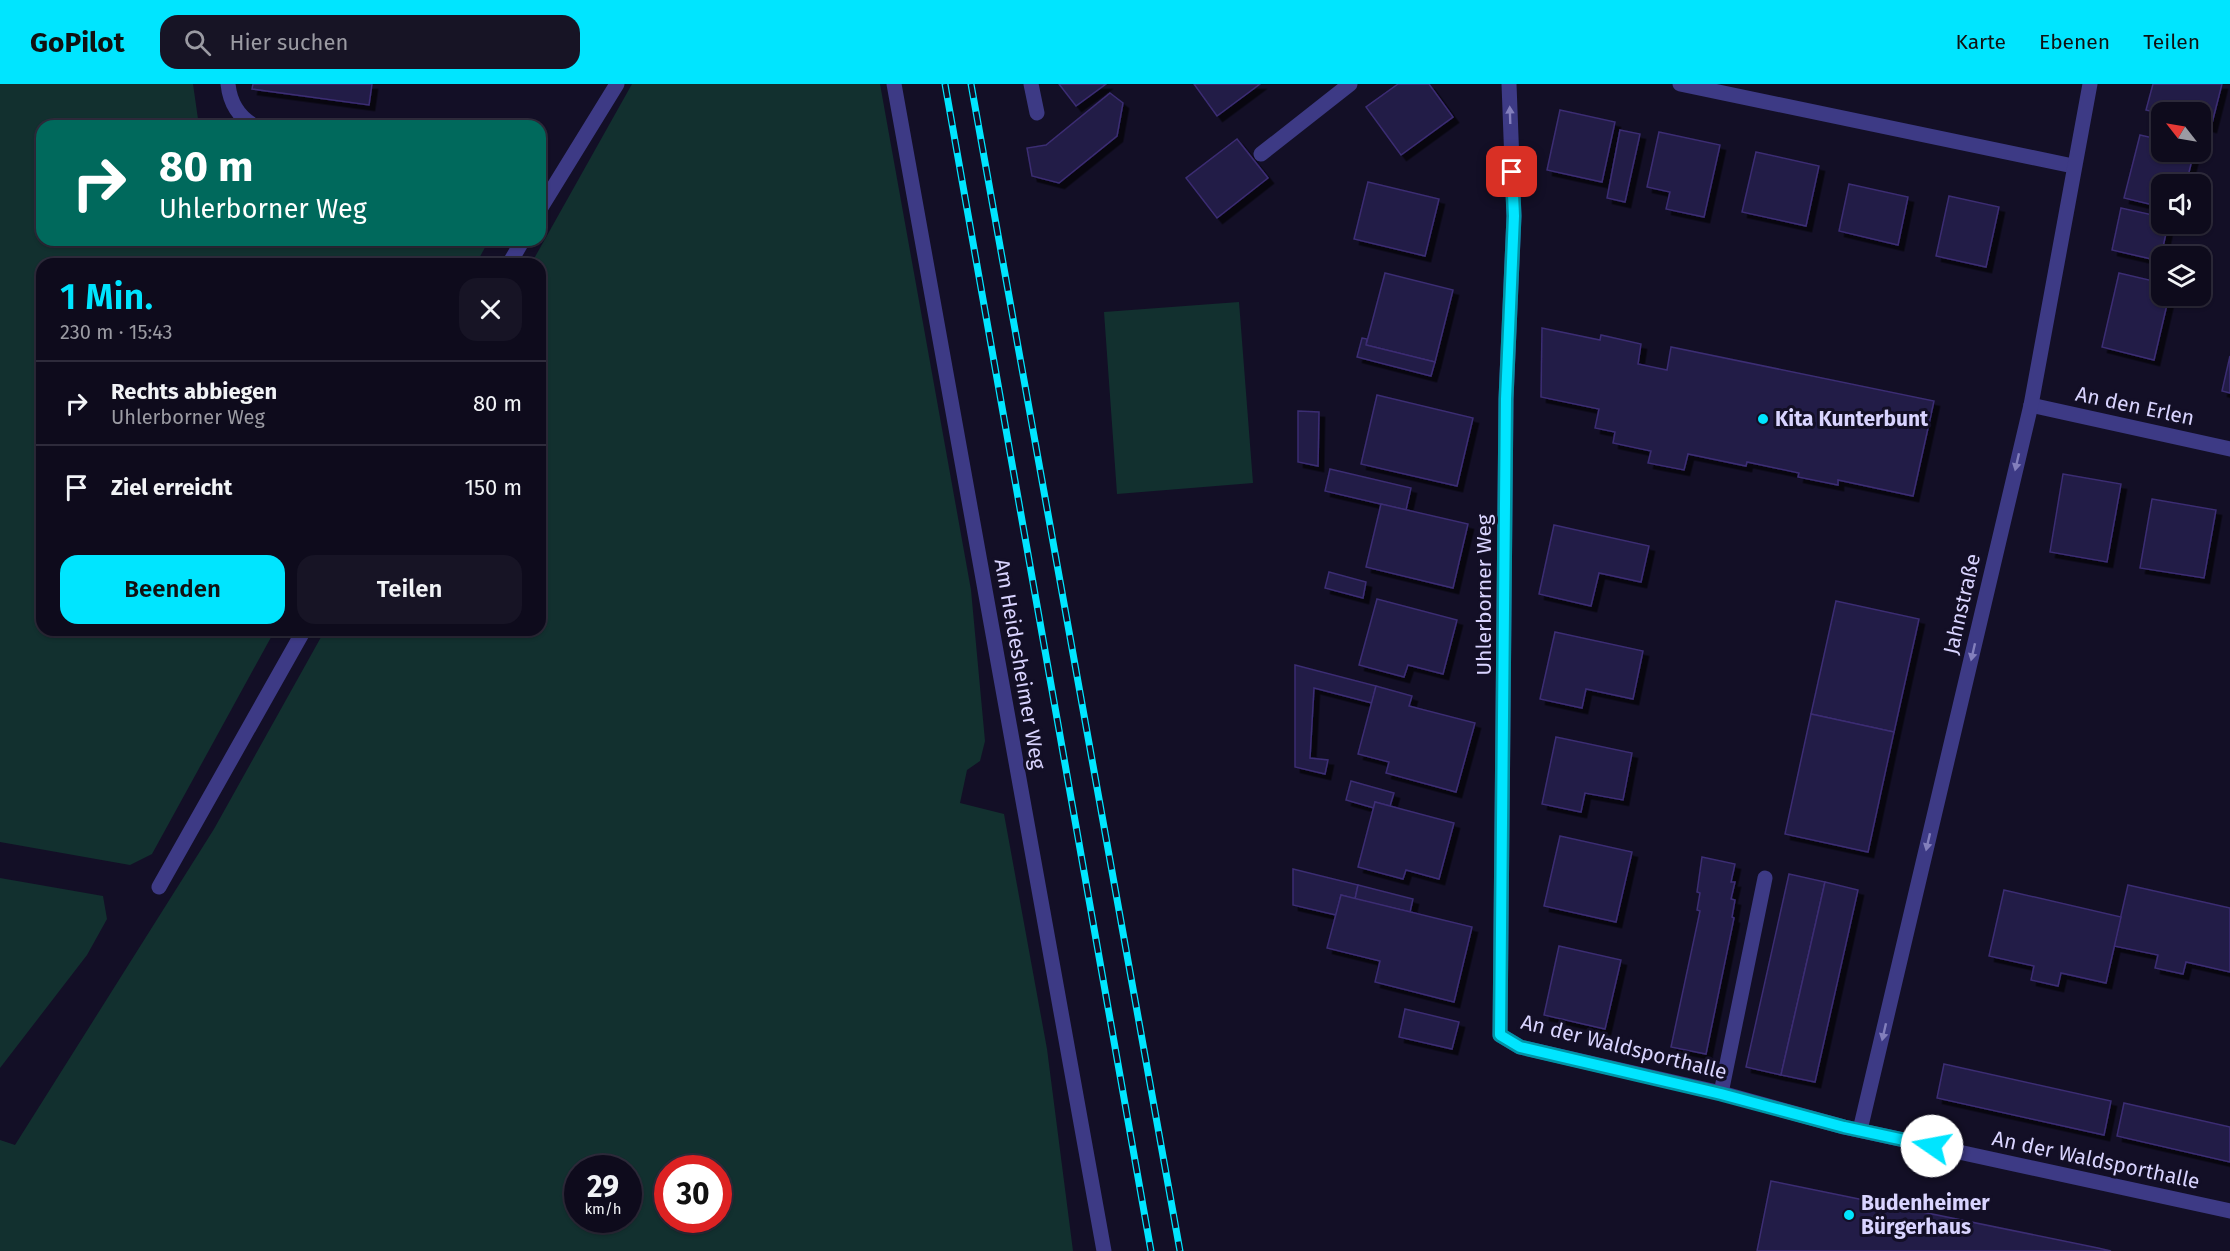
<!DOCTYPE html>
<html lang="de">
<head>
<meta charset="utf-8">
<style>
  body { margin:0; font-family:"Fira Sans",sans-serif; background:#171425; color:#f1f3f6; height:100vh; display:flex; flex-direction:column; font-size:22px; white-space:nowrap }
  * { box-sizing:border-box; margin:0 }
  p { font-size:20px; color:#9b9ba3 }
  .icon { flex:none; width:33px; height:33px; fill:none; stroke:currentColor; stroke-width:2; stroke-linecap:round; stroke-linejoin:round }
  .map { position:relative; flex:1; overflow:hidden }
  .drawer { position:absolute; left:36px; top:174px; width:510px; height:378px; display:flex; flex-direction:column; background:#0e0b1c; border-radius:18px; box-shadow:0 2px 4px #0004,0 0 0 2px #2e2b3b }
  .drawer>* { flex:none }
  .top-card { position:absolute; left:36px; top:36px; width:510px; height:126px; border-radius:18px; box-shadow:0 2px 4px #0004,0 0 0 2px #2e2b3b; background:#00695c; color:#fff; overflow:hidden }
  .needle { width:39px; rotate:301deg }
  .buttons { position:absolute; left:2151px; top:18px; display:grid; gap:12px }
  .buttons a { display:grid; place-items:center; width:60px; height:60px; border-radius:12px; background:#0e0b1c; box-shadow:0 2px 4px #0004,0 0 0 2px #2e2b3b; font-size:30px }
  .speed { position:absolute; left:564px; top:1071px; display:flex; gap:12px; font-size:30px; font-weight:700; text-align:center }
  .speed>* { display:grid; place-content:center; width:78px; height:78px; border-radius:50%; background:#0e0b1c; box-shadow:0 2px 4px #0004,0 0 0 2px #2e2b3b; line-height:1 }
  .speed small { font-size:15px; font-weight:400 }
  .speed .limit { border:9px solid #d22; background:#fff; color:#111 }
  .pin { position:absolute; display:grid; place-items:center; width:51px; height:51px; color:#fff; margin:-26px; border-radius:12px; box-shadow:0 3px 9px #0006 }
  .me { position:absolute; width:66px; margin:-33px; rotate:282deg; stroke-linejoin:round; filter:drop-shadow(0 0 4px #0008) }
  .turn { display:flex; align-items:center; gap:21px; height:126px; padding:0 24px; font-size:27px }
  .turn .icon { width:78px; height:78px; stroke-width:2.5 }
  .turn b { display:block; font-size:42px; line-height:51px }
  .round { display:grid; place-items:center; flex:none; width:63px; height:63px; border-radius:18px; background:#171425 }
  .headline { display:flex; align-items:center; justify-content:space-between; height:102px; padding:0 24px }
  h1 { font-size:36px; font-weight:600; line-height:45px; color:#00e5ff }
  .button { display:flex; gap:12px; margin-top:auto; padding:12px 24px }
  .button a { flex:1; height:69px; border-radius:18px; background:#00e5ff; color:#111; font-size:24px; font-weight:600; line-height:69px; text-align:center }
  .button a+a { background:#171425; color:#f1f3f6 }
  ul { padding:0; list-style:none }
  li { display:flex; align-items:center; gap:18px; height:84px; padding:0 24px; border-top:2px solid #2e2b3b }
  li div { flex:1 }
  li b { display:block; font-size:22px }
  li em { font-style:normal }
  header { display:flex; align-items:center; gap:36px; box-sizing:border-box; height:84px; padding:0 30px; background:#00e5ff; color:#111 }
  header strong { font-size:28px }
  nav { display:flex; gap:33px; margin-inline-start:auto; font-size:21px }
  .search { width:420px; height:54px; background:#171425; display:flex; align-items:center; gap:15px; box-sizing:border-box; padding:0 21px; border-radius:18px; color:#9b9ba3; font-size:22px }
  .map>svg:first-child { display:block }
  .green { fill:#12302f; fill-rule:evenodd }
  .building { fill:#241b47; stroke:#3b2d73; stroke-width:1.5; filter:url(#shadow) }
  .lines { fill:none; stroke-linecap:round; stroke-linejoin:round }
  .lane { stroke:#3d3a85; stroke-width:15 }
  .street { stroke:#3d3a85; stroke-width:15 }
  .rail-casing { stroke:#00e5ff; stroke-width:7 }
  .rail { stroke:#130f26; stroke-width:4.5; stroke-dasharray:14; stroke-linecap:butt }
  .oneway { fill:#837fbc }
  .route-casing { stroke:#0095a6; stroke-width:15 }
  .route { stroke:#00e5ff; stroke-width:10 }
  .poi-dot { fill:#00e5ff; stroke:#130f26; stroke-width:2 }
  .labels { text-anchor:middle; stroke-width:6; stroke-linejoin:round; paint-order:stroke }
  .street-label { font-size:21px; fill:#d9d4ff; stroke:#130f26 }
  .poi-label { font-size:21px; font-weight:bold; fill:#d9d4ff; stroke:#130f26; text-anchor:start }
</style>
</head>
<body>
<header>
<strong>GoPilot</strong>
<div class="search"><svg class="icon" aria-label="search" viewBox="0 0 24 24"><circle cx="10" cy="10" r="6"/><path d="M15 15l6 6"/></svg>Hier suchen</div>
<nav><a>Karte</a><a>Ebenen</a><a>Teilen</a></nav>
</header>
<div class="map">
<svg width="2230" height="1167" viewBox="0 0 2230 1167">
  <defs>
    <filter id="shadow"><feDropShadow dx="5.5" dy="5.5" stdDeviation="0" flood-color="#0009"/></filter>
  </defs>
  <rect width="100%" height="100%" fill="#130f26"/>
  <!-- green -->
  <g class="green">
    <path d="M0,0H193L199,42H42V156H489L476,180H42V546H275L152,770L130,781L0,758Z"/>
    <path d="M632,0H880L971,506L985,657L980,677L967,686L960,719L1004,730L1047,965L1073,1167H0V1056L15,1061L214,745L325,546H540V180H531ZM628,1084V1136H578V1084ZM718,1084V1136H668V1084Z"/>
    <path d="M1239,218L1253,399L1117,410L1104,228Z"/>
    <path d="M0,794L103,812L107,835L87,871L0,984Z"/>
  </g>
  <!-- building -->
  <g class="building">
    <path d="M253,0H372L369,21L252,5Z"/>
    <path d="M1059,0H1106L1076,22Z"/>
    <path d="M1194,0H1260L1217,32Z"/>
    <path d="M1398,0H1429L1453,33L1401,71L1366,23Z"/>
    <path d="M2153,0H2222L2211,43L2200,40V28L2162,30L2146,26Z"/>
    <path d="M1110,9L1123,19L1117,52L1059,99L1032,92L1027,64L1046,61Z"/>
    <path d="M1560,26L1615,38L1602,98L1547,86Z"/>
    <path d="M1620,46L1640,50L1625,118L1607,114Z"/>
    <path d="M1659,48L1720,61L1704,133L1666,125L1670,108L1647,103Z"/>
    <path d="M2140,51L2162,56V68H2194L2186,100H2162V123L2124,114Z"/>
    <path d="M1237,55L1268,94L1217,134L1186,94Z"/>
    <path d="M1756,68L1819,82L1806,142L1742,128Z"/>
    <path d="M1368,98L1439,115L1425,172L1354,155Z"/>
    <path d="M1849,100L1908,113L1898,161L1839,147Z"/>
    <path d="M1949,112L1999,123L1986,183L1936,172Z"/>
    <path d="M2121,124L2162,133V140H2168L2160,177L2112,166Z"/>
    <path d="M1385,189L1453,206L1435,278L1366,261Z"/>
    <path d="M2119,189L2162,199V212H2169L2154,276L2102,263Z"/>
    <path d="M1542,244L1600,256L1601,251L1641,260L1638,280L1667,286L1671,263L1934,317L1913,412L1838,396V401L1798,393L1799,389L1747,378L1746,382L1688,370L1684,386L1648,379L1651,367L1613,359L1615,348L1595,344L1599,325L1541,313Z"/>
    <path d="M1362,254L1367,255L1366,261L1435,278L1431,292L1357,273Z"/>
    <path d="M2230,272V309L2222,307Z"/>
    <path d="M1377,311L1473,334L1457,402L1361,380Z"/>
    <path d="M1298,327L1319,328L1318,382L1298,378Z"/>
    <path d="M1330,385L1411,404L1406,426L1325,407Z"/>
    <path d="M2063,390L2121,400L2107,478L2050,468Z"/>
    <path d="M2152,415L2216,426L2204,494L2140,484Z"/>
    <path d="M1381,420L1468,440L1453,504L1366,483Z"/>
    <path d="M1554,441L1649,462L1641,498L1599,489L1591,522L1539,510Z"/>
    <path d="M1329,488L1366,498L1363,514L1325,504Z"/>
    <path d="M1377,515L1457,536L1443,590L1408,581L1404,593L1359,581Z"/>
    <path d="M1836,517L1919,535L1894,648L1811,630Z"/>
    <path d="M1555,548L1643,567L1633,615L1586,605L1582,624L1540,615Z"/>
    <path d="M1295,581L1376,602L1372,619L1314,604L1310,674L1328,676L1325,690L1295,683Z"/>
    <path d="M1376,602L1412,612L1409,622L1475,639L1456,708L1386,689L1389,678L1358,670Z"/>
    <path d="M1811,630L1894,648L1868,768L1785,750Z"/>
    <path d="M1556,653L1632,669L1623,716L1585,709L1581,728L1542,720Z"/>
    <path d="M1351,697L1394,709L1390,722L1375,718L1374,724L1346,716Z"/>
    <path d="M1375,718L1454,739L1439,795L1406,786L1403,795L1358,783Z"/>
    <path d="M1560,752L1632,768L1616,838L1544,822Z"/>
    <path d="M1702,773L1735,780L1731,798H1735L1731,815L1735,816L1732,833L1734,834L1706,970L1671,963L1700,827L1697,826L1700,809L1697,808Z"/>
    <path d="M1293,785L1358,801L1355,815L1341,811L1336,831L1293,821Z"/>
    <path d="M1789,790L1825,798L1781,991L1746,983Z"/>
    <path d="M1825,798L1858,806L1815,998L1781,991Z"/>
    <path d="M1358,801L1413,815L1410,828L1355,815Z"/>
    <path d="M2128,801L2230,824V888L2186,878L2183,890L2155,884L2158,871L2114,862Z"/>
    <path d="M2004,806L2121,833L2106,899L2061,889L2058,902L2031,896L2034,882L1989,872Z"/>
    <path d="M1341,811L1472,843L1454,918L1375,898L1380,877L1327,864Z"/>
    <path d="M1559,862L1621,876L1605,945L1544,931Z"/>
    <path d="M1405,925L1459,938L1452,965L1399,953Z"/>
    <path d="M1944,980L2111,1017L2104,1051L1937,1014Z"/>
    <path d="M2124,1019L2230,1043V1078L2117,1052Z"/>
    <path d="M1771,1097L2098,1164L2111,1167H1757Z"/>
  </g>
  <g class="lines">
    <!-- lane -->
    <g class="lane">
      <path d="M228,0C230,19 238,33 255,42"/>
      <path d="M1031,0L1037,29"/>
      <path d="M1261,70L1350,0"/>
      <path d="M540,125L617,0"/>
      <path d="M509,180L523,156"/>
      <path d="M159,803L304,546"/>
      <path d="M1721,1009L1765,794"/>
    </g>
    <!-- street -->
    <g class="street">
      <path d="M894,0L1104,1167"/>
      <path d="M1509,0L1514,132L1506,315L1500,951L1520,963L1721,1009L1844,1043L2230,1127"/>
      <path d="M1680,0L2073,82"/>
      <path d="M2031,321L2230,365"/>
      <path d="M1860,1046L2031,321L2090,0"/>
    </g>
    <defs>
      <g id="rail">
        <path d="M945,0L1151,1167"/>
        <path d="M971,0L1180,1167"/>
      </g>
    </defs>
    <!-- rail casing -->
    <use href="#rail" class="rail-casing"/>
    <!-- rail -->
    <use href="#rail" class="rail"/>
  </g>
  <!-- one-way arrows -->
  <defs><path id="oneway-solid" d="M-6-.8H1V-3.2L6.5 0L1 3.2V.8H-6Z" transform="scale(1.5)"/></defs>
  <g class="oneway">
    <use href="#oneway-solid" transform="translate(1510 31) rotate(-92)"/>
    <use href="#oneway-solid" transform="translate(2017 378) rotate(103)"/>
    <use href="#oneway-solid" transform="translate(1973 568) rotate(103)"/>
    <use href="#oneway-solid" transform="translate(1928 758) rotate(103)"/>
    <use href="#oneway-solid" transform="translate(1884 948) rotate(103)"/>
  </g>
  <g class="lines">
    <defs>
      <path id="route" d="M1512,88L1514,132L1506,315L1500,951L1520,963L1721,1010L1844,1043L1932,1062"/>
    </defs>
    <!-- route casing -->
    <use href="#route" class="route-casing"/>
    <!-- route -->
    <use href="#route" class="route"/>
  </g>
  <!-- markers -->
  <g class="poi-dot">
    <circle cx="1763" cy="335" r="6"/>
    <circle cx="1849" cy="1131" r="6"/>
  </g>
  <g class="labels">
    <!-- street labels -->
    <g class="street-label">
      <text transform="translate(2135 322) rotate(12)" y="7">An den Erlen</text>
      <text transform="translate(1484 511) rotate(-90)" y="7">Uhlerborner Weg</text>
      <text transform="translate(1962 520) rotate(-77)" y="7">Jahnstraße</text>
      <text transform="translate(1020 580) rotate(80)" y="7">Am Heidesheimer Weg</text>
      <text transform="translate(1624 963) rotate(14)" y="7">An der Waldsporthalle</text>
      <text transform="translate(2096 1076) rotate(12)" y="7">An der Waldsporthalle</text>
    </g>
    <!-- poi labels -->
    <g class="poi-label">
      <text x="1775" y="342">Kita Kunterbunt</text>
      <text x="1861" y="1126">Budenheimer<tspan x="1861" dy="24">Bürgerhaus</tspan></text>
    </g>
  </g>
</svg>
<div class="buttons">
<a><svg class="needle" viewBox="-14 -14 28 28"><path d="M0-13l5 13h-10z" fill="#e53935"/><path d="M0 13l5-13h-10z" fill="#9b9ba3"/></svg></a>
<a><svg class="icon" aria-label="sound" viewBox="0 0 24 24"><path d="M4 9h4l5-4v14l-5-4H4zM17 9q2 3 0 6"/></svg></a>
<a><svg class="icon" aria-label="layers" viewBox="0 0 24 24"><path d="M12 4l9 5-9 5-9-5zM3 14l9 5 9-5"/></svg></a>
</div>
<div class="speed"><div>29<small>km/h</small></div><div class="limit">30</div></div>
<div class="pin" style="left:1512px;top:88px;background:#d93025"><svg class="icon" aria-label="arrive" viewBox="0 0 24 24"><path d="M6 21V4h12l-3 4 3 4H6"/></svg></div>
<svg class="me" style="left:1932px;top:1062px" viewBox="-20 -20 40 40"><circle r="19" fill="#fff"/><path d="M0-13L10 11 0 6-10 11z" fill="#00e5ff"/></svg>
<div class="top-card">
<div class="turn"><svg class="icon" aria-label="right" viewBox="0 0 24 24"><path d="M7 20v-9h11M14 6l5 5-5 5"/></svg><div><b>80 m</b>Uhlerborner Weg</div></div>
</div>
<section class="drawer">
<div class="headline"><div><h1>1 Min.</h1><p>230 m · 15:43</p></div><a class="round"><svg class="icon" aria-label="close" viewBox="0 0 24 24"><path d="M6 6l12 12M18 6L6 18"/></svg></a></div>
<ul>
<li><svg class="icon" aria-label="right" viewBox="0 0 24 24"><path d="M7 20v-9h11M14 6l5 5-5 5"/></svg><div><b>Rechts abbiegen</b><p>Uhlerborner Weg</p></div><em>80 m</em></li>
<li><svg class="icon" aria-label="arrive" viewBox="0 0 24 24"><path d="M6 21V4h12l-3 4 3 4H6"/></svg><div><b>Ziel erreicht</b></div><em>150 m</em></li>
</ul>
<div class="button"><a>Beenden</a><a>Teilen</a></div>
</section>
</div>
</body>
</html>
